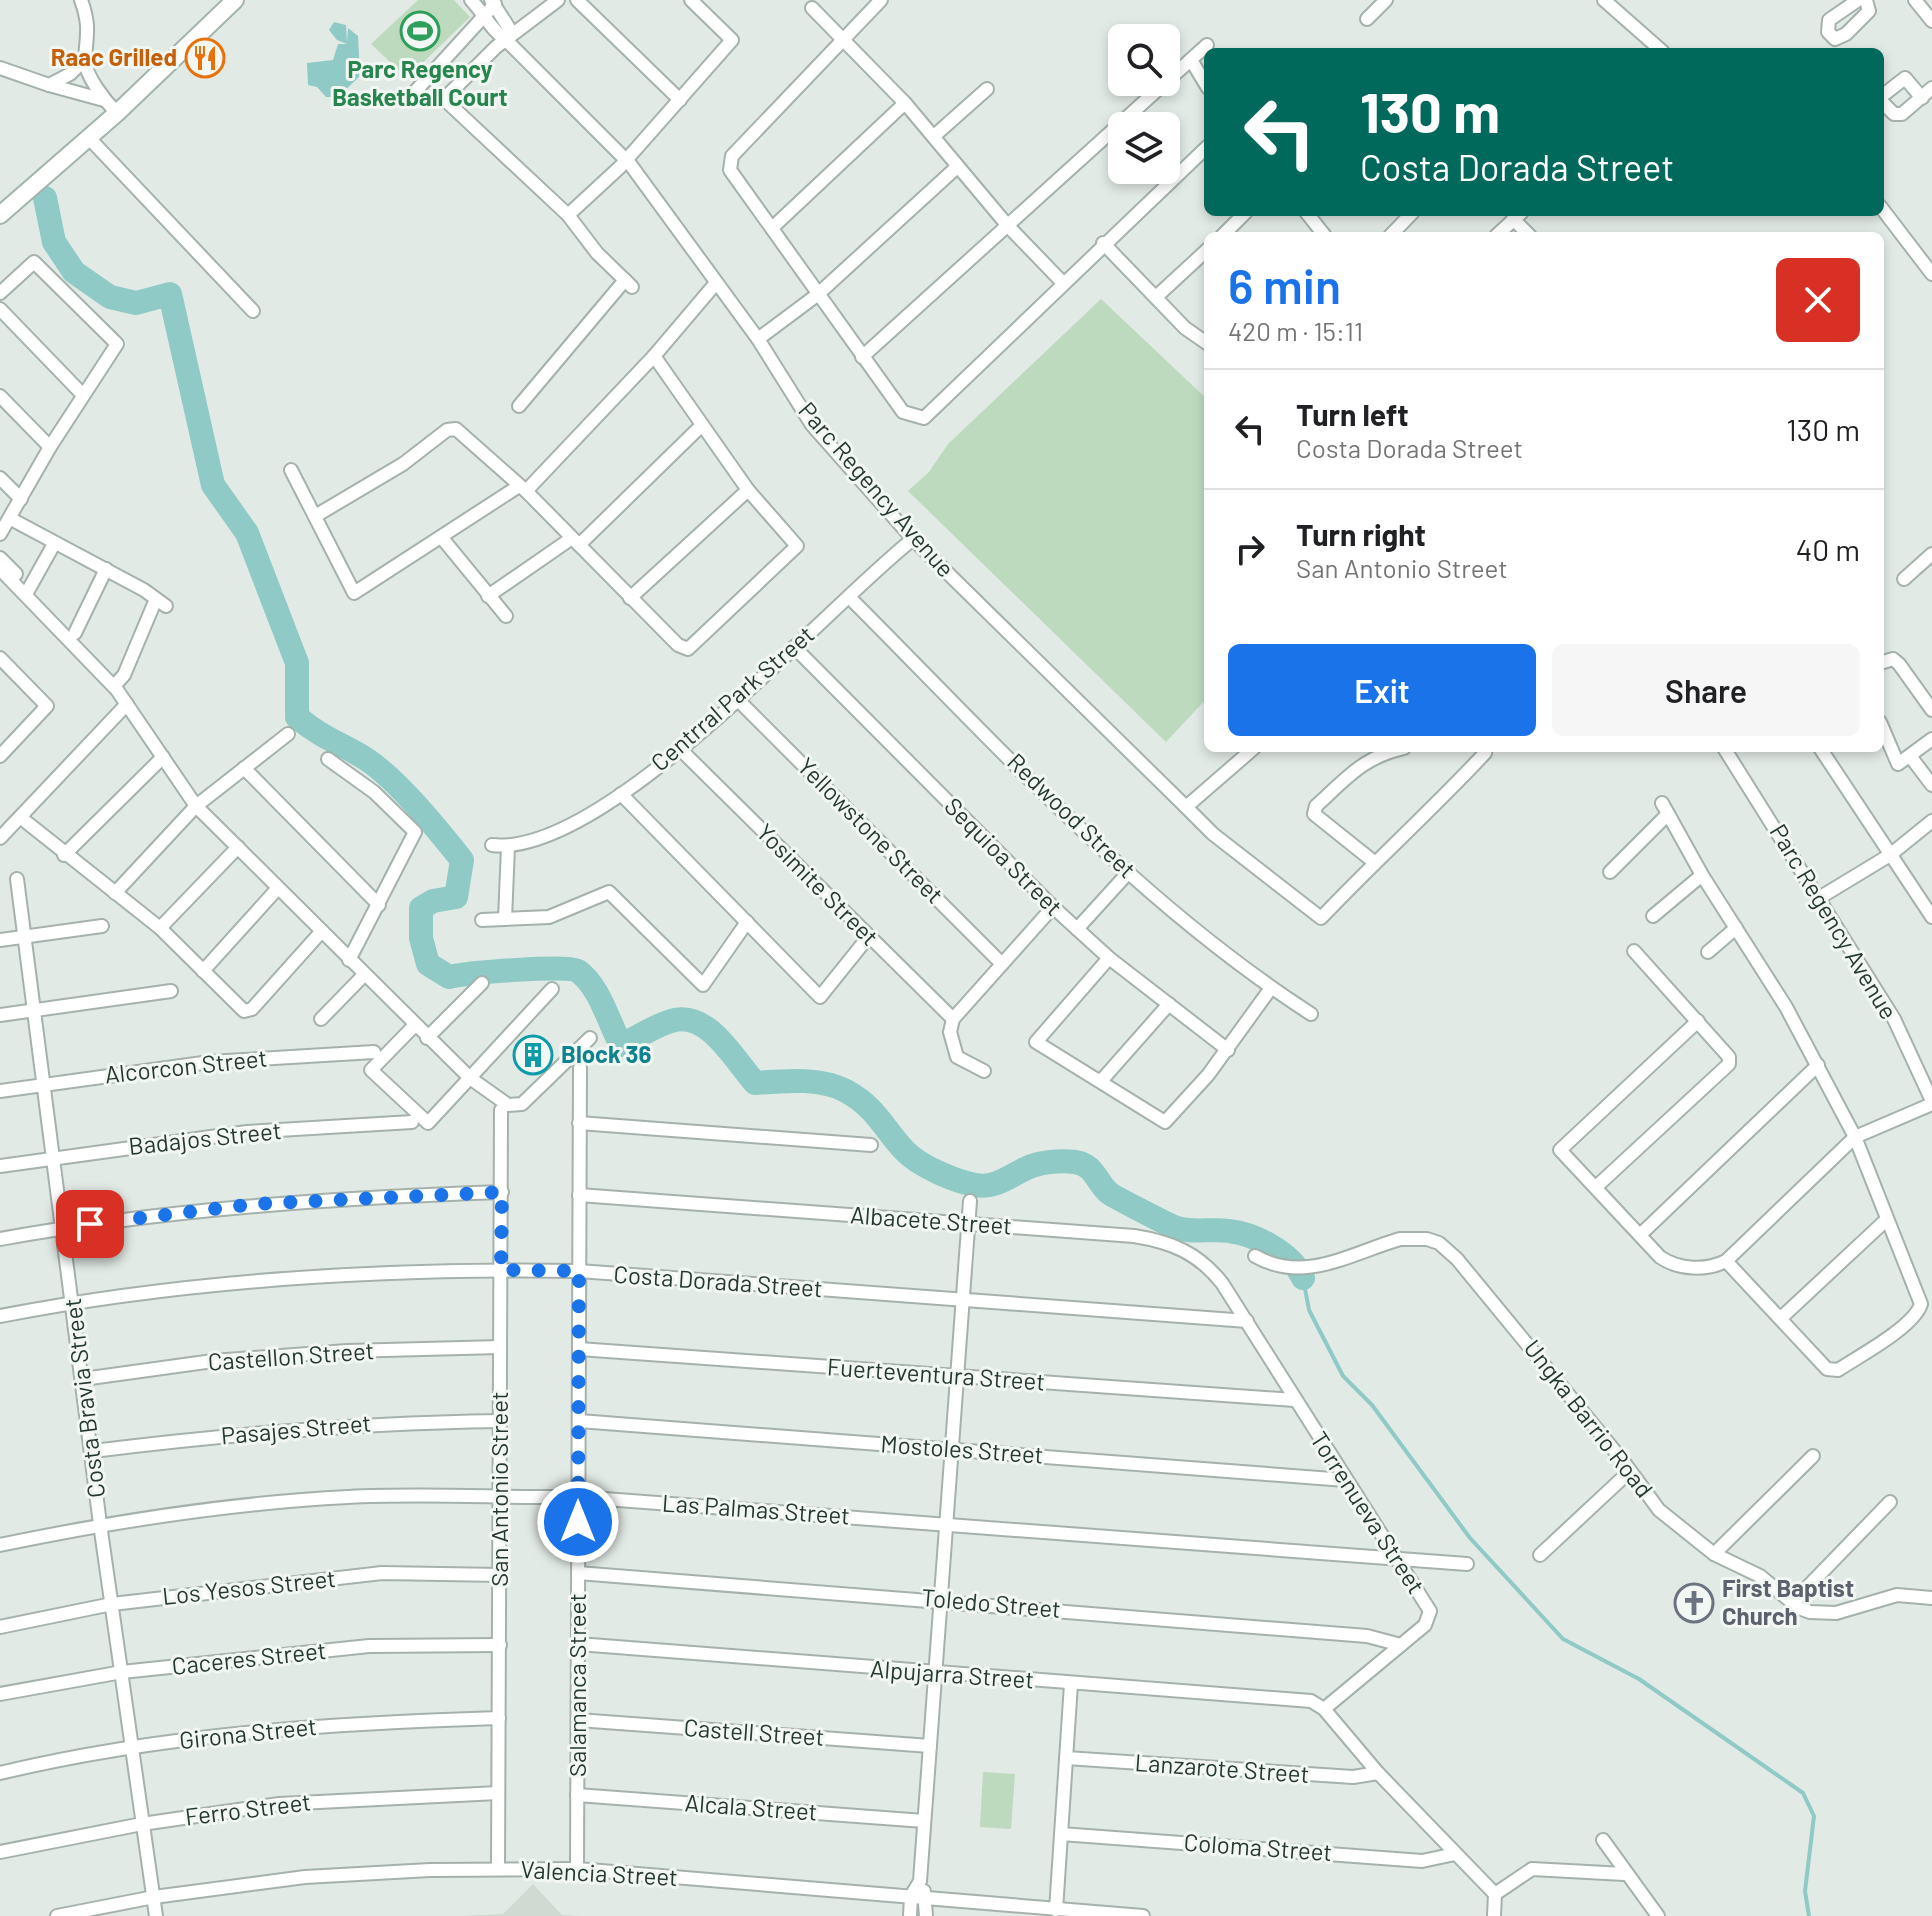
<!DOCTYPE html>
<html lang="en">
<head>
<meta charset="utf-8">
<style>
  body { margin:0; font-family:Barlow,sans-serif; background:#f6f6f6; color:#202124; height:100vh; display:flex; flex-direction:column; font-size:30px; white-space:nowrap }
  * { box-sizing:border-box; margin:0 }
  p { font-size:26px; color:#757577 }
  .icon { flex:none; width:44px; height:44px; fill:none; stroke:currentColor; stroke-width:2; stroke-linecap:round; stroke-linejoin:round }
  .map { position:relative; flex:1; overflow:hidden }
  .drawer { position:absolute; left:1204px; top:232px; width:680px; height:520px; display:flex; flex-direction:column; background:#fff; border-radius:12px; box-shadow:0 4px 12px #0003 }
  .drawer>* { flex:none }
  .banner { position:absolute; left:1204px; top:48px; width:680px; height:168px; border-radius:12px; box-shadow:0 4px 12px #0003; background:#00695c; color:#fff; overflow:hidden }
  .buttons { position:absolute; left:1108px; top:24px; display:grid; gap:16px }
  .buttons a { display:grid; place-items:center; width:72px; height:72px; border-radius:12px; background:#fff; box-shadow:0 4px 12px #0003; font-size:40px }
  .pin { position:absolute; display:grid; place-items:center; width:68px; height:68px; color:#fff; margin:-34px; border-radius:16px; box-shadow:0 4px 12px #0006 }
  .me { position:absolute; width:88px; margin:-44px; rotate:0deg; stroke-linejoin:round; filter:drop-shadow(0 0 6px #0008) }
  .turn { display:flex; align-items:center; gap:28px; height:168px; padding:0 24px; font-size:36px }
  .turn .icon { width:104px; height:104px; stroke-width:2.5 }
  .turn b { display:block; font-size:56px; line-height:68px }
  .round { display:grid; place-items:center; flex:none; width:84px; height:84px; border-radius:12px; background:#f6f6f6 }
  .overview { display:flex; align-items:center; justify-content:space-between; height:136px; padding:0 24px }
  h1 { font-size:48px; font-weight:600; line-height:60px; color:#1a73e8 }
  .button { display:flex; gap:16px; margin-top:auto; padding:16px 24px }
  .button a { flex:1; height:92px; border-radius:12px; background:#1a73e8; color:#fff; font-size:32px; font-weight:600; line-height:92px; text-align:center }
  .button a+a { background:#f6f6f6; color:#202124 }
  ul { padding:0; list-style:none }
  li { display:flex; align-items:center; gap:24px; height:120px; padding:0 24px; border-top:2px solid #e0e0e0 }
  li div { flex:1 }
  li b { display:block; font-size:30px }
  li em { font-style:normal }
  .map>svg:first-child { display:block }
  .built { fill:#d0dad3 }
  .green { fill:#bddabe }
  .water { fill:#8fcac6 }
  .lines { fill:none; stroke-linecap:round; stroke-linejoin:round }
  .stream { stroke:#8fcac6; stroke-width:4 }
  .river { stroke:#8fcac6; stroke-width:24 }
  .minor-casing { stroke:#a5b2ab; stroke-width:16 }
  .secondary-casing { stroke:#a2b5aa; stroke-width:20 }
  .minor { stroke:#fff; stroke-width:12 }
  .secondary { stroke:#fff; stroke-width:16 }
  .route { stroke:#1a73e8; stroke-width:14; stroke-dasharray:0 25.2 }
  .labels { text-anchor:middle; stroke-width:6; stroke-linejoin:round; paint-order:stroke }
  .food-label { font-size:24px; font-weight:bold; fill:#c56008; stroke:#f2f7f3; text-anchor:end }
  .leisure-label { font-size:24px; font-weight:bold; fill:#27864d; stroke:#f2f7f3 }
  .street-label { font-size:24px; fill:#243a2f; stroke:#f2f7f3 }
  .culture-label { font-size:24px; font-weight:bold; fill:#0d838f; stroke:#f2f7f3; text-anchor:start }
  .worship-label { font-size:24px; font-weight:bold; fill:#5b616d; stroke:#f2f7f3; text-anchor:start }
</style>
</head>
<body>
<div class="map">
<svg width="1932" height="1916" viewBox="0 0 1932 1916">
  <rect width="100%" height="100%" fill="#e2eae5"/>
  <!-- built -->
  <path class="built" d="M533,1884L562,1915L578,1916H457L503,1914Z"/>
  <!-- green -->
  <g class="green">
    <path d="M418,0H454L470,17L407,78L371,44Z"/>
    <path d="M1101,299L1208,400V697L1166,742L908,491L929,472L948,444Z"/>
    <path d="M983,1772L1015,1774L1011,1829L980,1827Z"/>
  </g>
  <!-- water -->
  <path class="water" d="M334,22L346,25L347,42L348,28L358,36L360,76L338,97H326L317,87L308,85L307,63L333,60L338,44H347L337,40L329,30Z"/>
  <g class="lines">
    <!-- stream -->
    <path class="stream" d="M1303,1278L1309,1310L1343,1376L1372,1405L1470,1538L1563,1639L1639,1679L1803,1793L1814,1816L1805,1891L1809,1916"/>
    <!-- river -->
    <path class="river" d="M45,198L54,242L74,272L110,297L136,303L170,294L213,485L247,533L297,663V717C323,739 341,743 366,759C398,780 438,830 462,860L456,897L433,901L421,908V938L428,964L449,977C466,973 570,964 578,971C600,987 608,1021 621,1045C637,1038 654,1026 671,1021C708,1009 735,1061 755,1083C783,1081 821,1077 846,1091C877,1108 883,1128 905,1151C919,1166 956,1182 976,1185C995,1189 1011,1175 1027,1168C1039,1162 1061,1160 1075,1162C1095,1165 1096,1182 1109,1193C1114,1197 1167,1224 1174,1227C1192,1234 1210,1228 1229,1231C1255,1234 1292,1253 1303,1278"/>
    <defs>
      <g id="minor">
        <path d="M81,0C90,25 87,33 85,58C84,75 106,102 117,113"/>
        <path d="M471,0C485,15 491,30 507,41L630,164L758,339L812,425L913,539L1186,807L1254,748"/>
        <path d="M491,0L509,28L507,41"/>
        <path d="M558,0L496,47L444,99L568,215L597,253L632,287"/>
        <path d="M577,0L680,100"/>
        <path d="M881,0L732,156L730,170L903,412L924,418L1208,146"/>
        <path d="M1604,0L1663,52"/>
        <path d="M1858,0L1829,20L1828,32L1835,39L1846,34L1869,11L1866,0"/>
        <path d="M1915,0L1932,21"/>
        <path d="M812,8L905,103L1008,226L1063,283"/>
        <path d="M1367,19L1386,0"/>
        <path d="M1191,60L1208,88"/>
        <path d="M0,68L49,85L70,74L84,60"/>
        <path d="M49,85L104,100"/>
        <path d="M412,95L495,4"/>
        <path d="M1922,98L1905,78L1882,96V102L1894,114H1902L1932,88"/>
        <path d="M934,136L987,89"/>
        <path d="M89,138L253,311"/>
        <path d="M1880,206L1932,274"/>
        <path d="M1306,212L1325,236"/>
        <path d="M568,215L620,167L732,40L691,0"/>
        <path d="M1513,219L1530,236"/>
        <path d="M772,228L905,103"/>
        <path d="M1222,236L1246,212"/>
        <path d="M1390,236L1413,212"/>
        <path d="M1496,236L1522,212"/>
        <path d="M1103,243L1185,328L1208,344"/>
        <path d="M0,293L34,262L117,344L50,447L0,534"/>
        <path d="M1156,297L1208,249"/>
        <path d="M0,309L83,395"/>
        <path d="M758,339L817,295L957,167"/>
        <path d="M862,357L1207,45"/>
        <path d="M0,396L50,447"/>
        <path d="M519,406L625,280"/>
        <path d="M291,470L354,593L519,486"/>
        <path d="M0,478L21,499"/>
        <path d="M526,491L654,356L716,283"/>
        <path d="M317,515L403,464L447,430L456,429L526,491L678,645L688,649L797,546L748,490L654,356"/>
        <path d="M11,519L144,590L166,606"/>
        <path d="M442,538L506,616"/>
        <path d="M579,545L702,425"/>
        <path d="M0,558L16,574"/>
        <path d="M0,569L117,690L196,806L470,1078L508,1105L522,1104L590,1038"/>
        <path d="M1904,579L1932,554"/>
        <path d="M26,594L54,544"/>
        <path d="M488,596L572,538"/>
        <path d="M849,597C995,743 1136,901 1311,1014"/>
        <path d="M630,598L748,490"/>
        <path d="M75,633L106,569"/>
        <path d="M794,647L1053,907L1109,958L1228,1050"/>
        <path d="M0,658L47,706L0,756"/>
        <path d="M1880,663L1893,659L1899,664L1932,710"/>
        <path d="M114,686L124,675L156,599"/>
        <path d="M737,699L1002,964"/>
        <path d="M1880,722L1898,764L1932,739"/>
        <path d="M1724,748L1894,1019L1932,1101"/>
        <path d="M1820,748L1932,917"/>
        <path d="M682,751L953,1019"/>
        <path d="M1910,756L1932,785"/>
        <path d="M328,759L374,792L415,832L349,960"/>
        <path d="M244,768L379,905"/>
        <path d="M621,794L820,997L869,936"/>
        <path d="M1662,803L1702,875L1786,1007L1855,1137L1921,1304C1914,1327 1859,1356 1838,1370L1827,1369L1726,1261"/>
        <path d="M1186,807L1213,834L1321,918C1374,862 1432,810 1485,753L1486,748"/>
        <path d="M20,817L160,928L244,1011L252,1009L321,932"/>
        <path d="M0,838L127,704"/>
        <path d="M492,845C605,858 823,610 913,539"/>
        <path d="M64,855L163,757"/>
        <path d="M1374,862L1314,814L1316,806C1347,778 1363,757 1404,748"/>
        <path d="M1610,872L1668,814"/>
        <path d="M17,879L100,1524L156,1916"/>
        <path d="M115,893L196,806L288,734"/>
        <path d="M1819,898L1890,855L1932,821"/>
        <path d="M1653,916L1702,875"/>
        <path d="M505,919L508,847"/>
        <path d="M482,920L549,917L609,892L703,985L747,922"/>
        <path d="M160,928L238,847"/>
        <path d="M1077,929L1127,874"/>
        <path d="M0,940L102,926"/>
        <path d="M1708,952L1736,928"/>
        <path d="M1109,958L1036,1042L1165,1122L1208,1075L1271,988"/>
        <path d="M203,971L278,888"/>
        <path d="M0,1015L171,991"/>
        <path d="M321,1019L364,975"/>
        <path d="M1698,1021L1560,1150L1660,1257C1679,1270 1706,1271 1726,1261L1855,1137L1932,1104"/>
        <path d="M414,1026L371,1070L428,1123L552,989"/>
        <path d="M427,1038L482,983"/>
        <path d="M984,1071L957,1057L950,1032L953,1019L1053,907"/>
        <path d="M1101,1081L1169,1004"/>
        <path d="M0,1091L210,1062L374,1052"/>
        <path d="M579,1123L871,1145"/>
        <path d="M0,1166L247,1132L412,1122"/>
        <path d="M1596,1187L1729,1064V1057L1634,951"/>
        <path d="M579,1195L1134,1236C1172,1242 1198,1253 1222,1283L1430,1611L1425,1625L1324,1709"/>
        <path d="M1640,1235L1818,1065"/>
        <path d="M0,1239C166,1209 333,1198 502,1192"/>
        <path d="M1255,1256C1304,1284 1349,1254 1400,1239H1427L1439,1243L1457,1259L1623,1461L1659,1510L1714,1554L1760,1576L1799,1608L1810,1612L1836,1613L1897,1595L1932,1598"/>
        <path d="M0,1316C191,1279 385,1268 579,1271L1247,1321"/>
        <path d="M1781,1318L1885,1221"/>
        <path d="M579,1349L1294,1400"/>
        <path d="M83,1379L213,1361L347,1351L500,1347"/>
        <path d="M579,1421L1345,1480"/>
        <path d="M93,1451C229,1434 363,1423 500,1421"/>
        <path d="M0,1545C115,1521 231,1503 348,1497C425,1493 502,1498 578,1497L1467,1564"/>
        <path d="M1714,1554L1813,1456"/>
        <path d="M1540,1555L1630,1471"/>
        <path d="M578,1573L1367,1636L1401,1645"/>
        <path d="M1792,1603L1890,1502"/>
        <path d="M0,1627L112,1604L382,1573L500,1575"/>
        <path d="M578,1644L1311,1701L1324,1709L1378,1773L1495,1894"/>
        <path d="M0,1694L122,1672L369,1646L500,1645"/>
        <path d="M578,1720L930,1746"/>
        <path d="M1066,1758L1353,1777L1378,1773"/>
        <path d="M0,1773C163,1734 332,1723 499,1718"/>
        <path d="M577,1795L924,1821"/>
        <path d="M1061,1834L1422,1861L1455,1854"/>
        <path d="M1603,1840L1658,1916"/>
        <path d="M0,1852L142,1824L279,1804L498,1793"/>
        <path d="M498,1869L501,1110"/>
        <path d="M577,1869L580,1068"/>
        <path d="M924,1891L926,1916"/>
        <path d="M1495,1894L1532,1869L1624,1874"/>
        <path d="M1056,1910L1071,1684"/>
        <path d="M57,1916L154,1897L305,1877L430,1870L577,1869L1143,1916"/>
        <path d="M910,1916L911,1896L920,1881L970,1201"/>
        <path d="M1494,1916L1495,1894"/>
      </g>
      <path id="secondary" d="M0,215L117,113L235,0"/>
    </defs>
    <!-- minor casing -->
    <use href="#minor" class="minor-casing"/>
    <!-- secondary casing -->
    <use href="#secondary" class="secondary-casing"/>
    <!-- minor -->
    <use href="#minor" class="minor"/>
    <!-- secondary -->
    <use href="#secondary" class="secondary"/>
  </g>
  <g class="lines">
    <!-- route -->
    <path class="route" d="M90,1224L255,1204L502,1192L501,1270L579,1271L578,1522"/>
  </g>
  <!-- icons -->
  <defs>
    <symbol id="stadium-ring" viewBox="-11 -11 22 22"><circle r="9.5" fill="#f2f7f3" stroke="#2e9e5b" stroke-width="1.5"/><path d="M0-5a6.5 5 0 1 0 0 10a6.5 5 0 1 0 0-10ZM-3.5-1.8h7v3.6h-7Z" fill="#2e9e5b"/></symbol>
    <symbol id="restaurant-ring" viewBox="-11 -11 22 22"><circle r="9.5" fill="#f2f7f3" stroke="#e8710a" stroke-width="1.5"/><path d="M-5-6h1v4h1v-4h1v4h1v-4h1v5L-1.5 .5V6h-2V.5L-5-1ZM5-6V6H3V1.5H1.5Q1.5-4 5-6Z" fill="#e8710a"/></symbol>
    <symbol id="building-ring" viewBox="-11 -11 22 22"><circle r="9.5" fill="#f2f7f3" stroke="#0f9aa8" stroke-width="1.5"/><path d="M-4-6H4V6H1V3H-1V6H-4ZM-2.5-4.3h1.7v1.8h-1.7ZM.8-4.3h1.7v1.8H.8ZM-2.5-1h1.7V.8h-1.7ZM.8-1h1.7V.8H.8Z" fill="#0f9aa8"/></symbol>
    <symbol id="church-ring" viewBox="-11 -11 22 22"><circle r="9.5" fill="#f2f7f3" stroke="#6b7280" stroke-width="1.5"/><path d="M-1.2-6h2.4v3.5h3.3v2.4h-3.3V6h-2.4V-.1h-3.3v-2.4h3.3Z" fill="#6b7280"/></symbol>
  </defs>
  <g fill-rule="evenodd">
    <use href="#stadium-ring" x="398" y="9" width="44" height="44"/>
    <use href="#restaurant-ring" x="183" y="36" width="44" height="44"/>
    <use href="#building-ring" x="511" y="1033" width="44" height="44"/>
    <use href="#church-ring" x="1672" y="1581" width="44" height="44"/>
  </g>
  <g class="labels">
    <!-- food labels -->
    <g class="food-label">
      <text x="177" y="66">Raac Grilled</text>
    </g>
    <!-- leisure labels -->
    <g class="leisure-label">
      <text x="420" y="78">Parc Regency<tspan x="420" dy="28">Basketball Court</tspan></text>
    </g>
    <!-- street labels -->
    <g class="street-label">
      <text transform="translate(876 490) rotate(49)" y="8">Parc Regency Avenue</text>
      <text transform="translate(733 699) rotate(-41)" y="8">Centrral Park Street</text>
      <text transform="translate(1071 816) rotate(44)" y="8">Redwood Street</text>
      <text transform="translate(870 831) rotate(45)" y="8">Yellowstone Street</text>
      <text transform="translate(1003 857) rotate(45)" y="8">Sequioa Street</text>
      <text transform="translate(817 885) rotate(45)" y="8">Yosimite Street</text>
      <text transform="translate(1833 922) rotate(59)" y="8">Parc Regency Avenue</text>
      <text transform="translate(186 1067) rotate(-6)" y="8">Alcorcon Street</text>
      <text transform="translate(205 1139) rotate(-6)" y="8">Badajos Street</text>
      <text transform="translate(931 1221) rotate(4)" y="8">Albacete Street</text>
      <text transform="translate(718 1282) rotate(4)" y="8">Costa Dorada Street</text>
      <text transform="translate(291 1357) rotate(-4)" y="8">Castellon Street</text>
      <text transform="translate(936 1375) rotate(4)" y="8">Fuerteventura Street</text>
      <text transform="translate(85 1398) rotate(-97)" y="8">Costa Bravia Street</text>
      <text transform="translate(1588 1419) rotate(52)" y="8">Ungka Barrio Road</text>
      <text transform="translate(296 1430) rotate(-5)" y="8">Pasajes Street</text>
      <text transform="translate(962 1450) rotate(4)" y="8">Mostoles Street</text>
      <text transform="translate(500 1489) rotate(-90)" y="8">San Antonio Street</text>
      <text transform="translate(756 1510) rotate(4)" y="8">Las Palmas Street</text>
      <text transform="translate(1367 1513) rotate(57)" y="8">Torrenueva Street</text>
      <text transform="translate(249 1588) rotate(-6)" y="8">Los Yesos Street</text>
      <text transform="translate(991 1604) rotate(5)" y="8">Toledo Street</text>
      <text transform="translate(249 1659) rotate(-6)" y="8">Caceres Street</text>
      <text transform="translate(952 1675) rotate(4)" y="8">Alpujarra Street</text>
      <text transform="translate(578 1685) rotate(-90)" y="8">Salamanca Street</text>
      <text transform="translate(754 1733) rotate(4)" y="8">Castell Street</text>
      <text transform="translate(248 1734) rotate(-6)" y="8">Girona Street</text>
      <text transform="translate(1222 1769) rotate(4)" y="8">Lanzarote Street</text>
      <text transform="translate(751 1808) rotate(4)" y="8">Alcala Street</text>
      <text transform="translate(248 1810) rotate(-7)" y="8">Ferro Street</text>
      <text transform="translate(1258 1848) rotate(4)" y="8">Coloma Street</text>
      <text transform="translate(599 1874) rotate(3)" y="8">Valencia Street</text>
    </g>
    <!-- culture labels -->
    <g class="culture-label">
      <text x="561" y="1063">Block 36</text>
    </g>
    <!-- worship labels -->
    <g class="worship-label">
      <text x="1722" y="1597">First Baptist<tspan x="1722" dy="28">Church</tspan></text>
    </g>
  </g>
</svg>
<div class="buttons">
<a><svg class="icon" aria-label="search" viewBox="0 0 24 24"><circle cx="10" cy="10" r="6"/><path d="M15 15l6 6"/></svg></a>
<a><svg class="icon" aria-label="layers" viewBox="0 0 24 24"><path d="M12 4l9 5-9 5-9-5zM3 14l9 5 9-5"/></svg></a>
</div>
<div class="pin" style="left:90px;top:1224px;background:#d93025"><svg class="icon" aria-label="arrive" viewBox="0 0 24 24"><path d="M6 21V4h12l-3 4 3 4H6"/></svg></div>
<svg class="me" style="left:578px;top:1522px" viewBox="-20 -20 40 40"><circle r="17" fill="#1a73e8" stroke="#fff" stroke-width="3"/><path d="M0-11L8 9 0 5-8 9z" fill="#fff"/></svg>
<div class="banner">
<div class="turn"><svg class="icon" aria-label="left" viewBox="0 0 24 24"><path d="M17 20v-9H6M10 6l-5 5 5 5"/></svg><div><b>130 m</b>Costa Dorada Street</div></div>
</div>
<section class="drawer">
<div class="overview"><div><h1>6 min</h1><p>420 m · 15:11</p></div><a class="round" style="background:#d93025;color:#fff"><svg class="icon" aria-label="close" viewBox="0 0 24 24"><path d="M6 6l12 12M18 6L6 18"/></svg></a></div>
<ul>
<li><svg class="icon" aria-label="left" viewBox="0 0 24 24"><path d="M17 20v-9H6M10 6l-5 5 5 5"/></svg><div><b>Turn left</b><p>Costa Dorada Street</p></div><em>130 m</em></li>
<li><svg class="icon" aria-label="right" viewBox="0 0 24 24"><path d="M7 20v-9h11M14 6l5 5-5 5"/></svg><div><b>Turn right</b><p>San Antonio Street</p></div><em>40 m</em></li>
</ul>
<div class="button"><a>Exit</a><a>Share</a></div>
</section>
</div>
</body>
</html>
